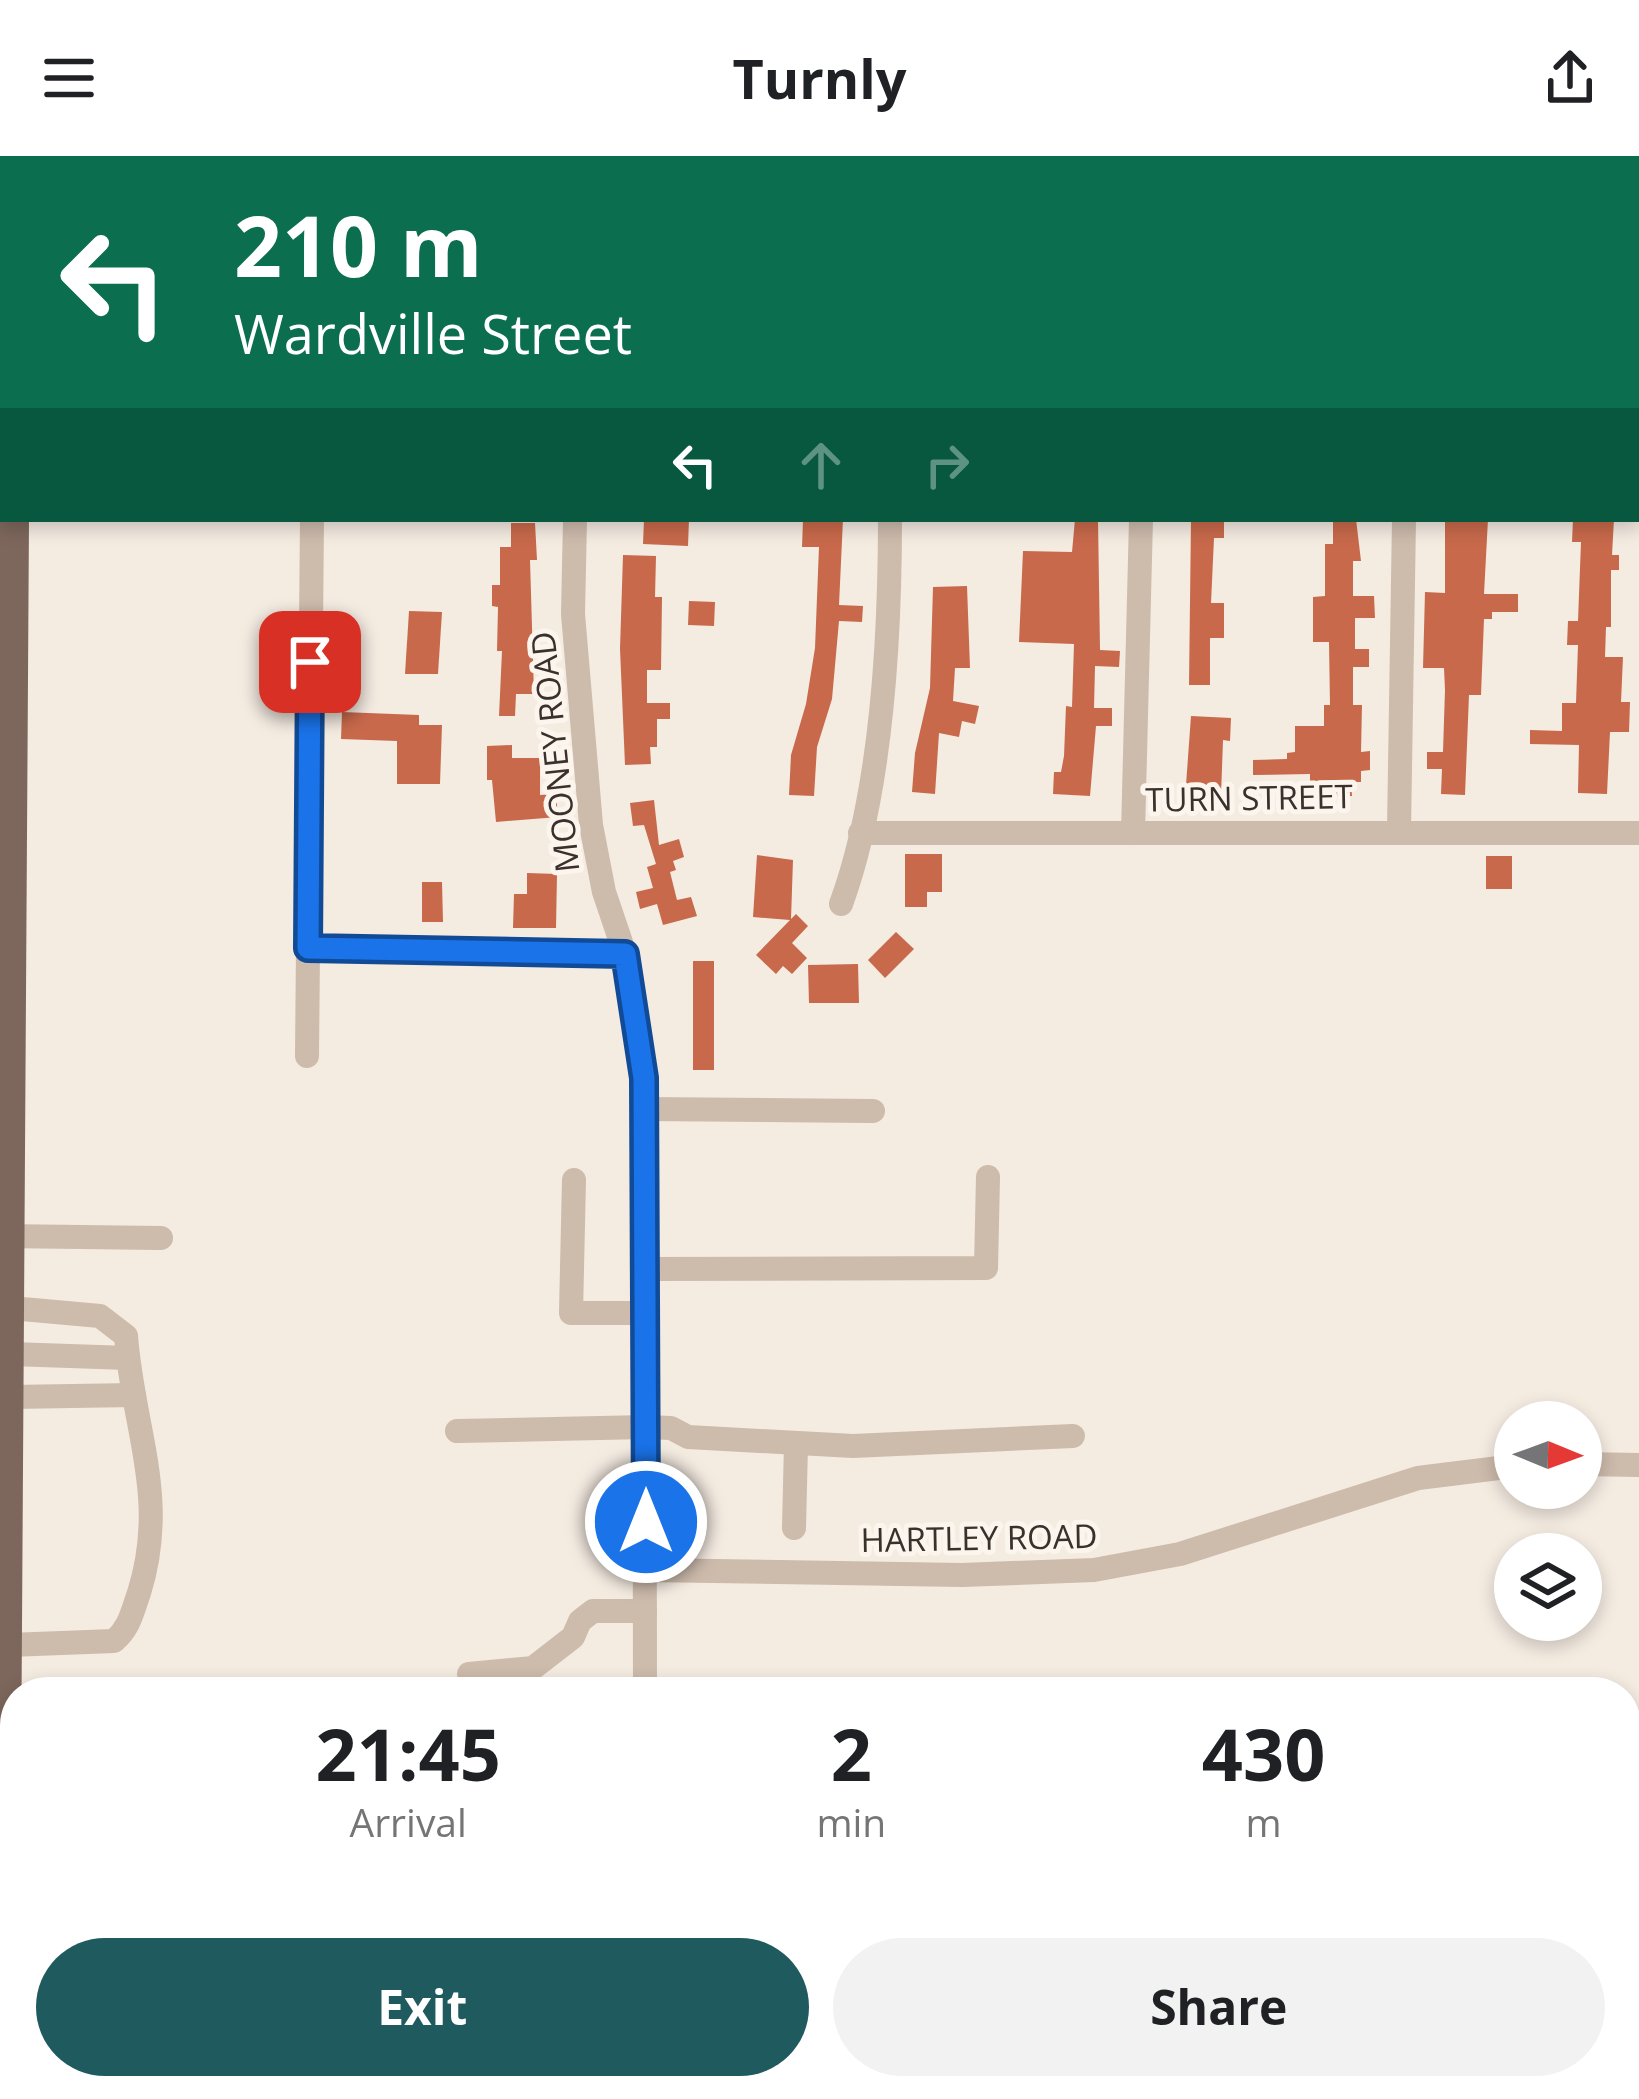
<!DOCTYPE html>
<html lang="en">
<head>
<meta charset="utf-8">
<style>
  body { margin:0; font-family:"Open Sans",sans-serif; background:#f2f2f2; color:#202124; height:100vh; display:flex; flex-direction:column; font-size:45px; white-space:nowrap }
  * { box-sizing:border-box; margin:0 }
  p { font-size:39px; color:#757577 }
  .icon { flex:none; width:66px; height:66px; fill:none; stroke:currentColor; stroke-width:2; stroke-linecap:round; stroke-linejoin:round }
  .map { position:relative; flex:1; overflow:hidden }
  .details { position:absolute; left:0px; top:1521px; width:1641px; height:423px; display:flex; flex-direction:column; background:#fff; border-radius:48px 48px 0 0; box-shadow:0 6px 18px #0003 }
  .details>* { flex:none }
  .guide { position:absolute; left:0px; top:0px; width:1641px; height:366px; box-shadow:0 6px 18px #0003; background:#0b6e4f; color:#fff; overflow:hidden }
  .needle { width:78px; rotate:91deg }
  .tools { position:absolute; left:1494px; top:1245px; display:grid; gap:24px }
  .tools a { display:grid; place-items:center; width:108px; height:108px; border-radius:50%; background:#fff; box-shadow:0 6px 18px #0003; font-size:60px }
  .pin { position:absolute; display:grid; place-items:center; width:102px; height:102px; color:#fff; margin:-51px; border-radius:24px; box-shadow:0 6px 18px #0006 }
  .me { position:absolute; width:132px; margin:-66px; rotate:0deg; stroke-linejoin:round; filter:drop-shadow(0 0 9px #0008) }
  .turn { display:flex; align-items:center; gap:42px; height:252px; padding:0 36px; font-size:54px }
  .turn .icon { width:156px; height:156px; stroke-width:2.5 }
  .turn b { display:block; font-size:84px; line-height:102px }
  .lanes { display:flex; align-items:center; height:114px; padding:0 36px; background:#0003; justify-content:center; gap:60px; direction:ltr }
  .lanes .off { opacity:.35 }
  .eta { display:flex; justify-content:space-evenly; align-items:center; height:204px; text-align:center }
  .eta b { font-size:72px; font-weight:700; line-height:84px }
  .cta { display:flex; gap:24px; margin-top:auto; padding:24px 36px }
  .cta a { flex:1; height:138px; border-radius:72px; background:#1f5a5e; color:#fff; font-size:48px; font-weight:700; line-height:138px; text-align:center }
  .cta a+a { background:#f2f2f2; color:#202124 }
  header { display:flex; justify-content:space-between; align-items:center; height:156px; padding:0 36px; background:#fff; font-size:54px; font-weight:700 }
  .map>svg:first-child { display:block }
  .building { fill:#c8694b }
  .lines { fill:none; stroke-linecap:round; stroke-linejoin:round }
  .minor { stroke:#cdbbac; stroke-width:24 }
  .major { stroke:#7d675c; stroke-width:30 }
  .route-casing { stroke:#114b97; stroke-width:30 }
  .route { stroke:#1a73e8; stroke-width:21 }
  .labels { text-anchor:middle; stroke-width:10; stroke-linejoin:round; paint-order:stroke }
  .street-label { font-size:33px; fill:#3b302b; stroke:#fbf5ee }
</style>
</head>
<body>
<header><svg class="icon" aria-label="menu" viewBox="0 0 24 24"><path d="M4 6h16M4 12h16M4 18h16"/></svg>Turnly<svg class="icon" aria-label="share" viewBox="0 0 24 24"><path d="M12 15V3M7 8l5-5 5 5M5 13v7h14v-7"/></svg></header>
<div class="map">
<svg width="1639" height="1943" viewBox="0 0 1639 1943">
  <rect width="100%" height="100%" fill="#f4ebe1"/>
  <!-- building -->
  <g class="building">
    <path d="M644,363H689L688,390L643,388Z"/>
    <path d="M803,363H843L839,449L863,450L862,466L839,465L832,543L817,591L814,640L789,639L791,599L806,548L815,492L819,391H802Z"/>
    <path d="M1075,363H1098L1100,494L1120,495L1119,511L1095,510L1094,552H1112V570H1096L1090,640L1053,638L1054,616H1061L1064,600L1066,550L1072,551L1074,488L1019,486L1023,395L1072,396Z"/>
    <path d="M1191,363H1224V382H1214L1211,447H1224V482H1210V529H1189Z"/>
    <path d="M1333,363H1356L1361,405H1353V440H1374L1375,462H1355V493H1369V511H1353V549H1362L1361,596L1370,595V614L1361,615V626H1351L1352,640L1324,641V628H1310V618L1253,619V604L1287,603V597L1295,596V570H1324V549H1330L1329,486H1313V441L1325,440V388H1333Z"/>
    <path d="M1445,363H1488L1484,438H1518V456H1492V463H1484L1481,539H1469L1465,639L1441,638L1442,613H1427V596H1443L1445,534L1444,512H1423L1425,436L1445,437Z"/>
    <path d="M1573,363H1614L1612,399H1619V414H1611V471H1606L1605,501H1623L1621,546H1630L1629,576H1610L1607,638L1578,637L1579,589L1530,588V574L1562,575V547H1576L1578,489H1567L1568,465H1578L1581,386H1572Z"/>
    <path d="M511,367H535L537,404H530L534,538H516L515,560H499L502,495H497L498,451L492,450V429H500V391H511Z"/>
    <path d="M623,399L656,400L655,441H662L661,514H647V547H670V563H657V591H650L651,608L625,609L620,493Z"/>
    <path d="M967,430L970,512H955L953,545L979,550L975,568L962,565L959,581L939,577L935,638L912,636L915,597L930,532L933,431Z"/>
    <path d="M689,445L715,446L714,470L688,469Z"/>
    <path d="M409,455L442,456L438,518H405Z"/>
    <path d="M342,556L419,559V569H442L440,628H397V585L341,583Z"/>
    <path d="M1191,560L1231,562L1230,585L1223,584L1221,640H1211V644L1185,643Z"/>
    <path d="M512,589V602H540V639L556,638L558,661L496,666L492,624H487V590Z"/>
    <path d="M654,644L659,689L679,683L684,701L673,705L676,714L670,716L677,744L691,741L697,760L663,769L657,748L640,753L636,736L653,732L647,711L656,708L644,669L633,670L630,647Z"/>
    <path d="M905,698H942V736H927V751H905Z"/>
    <path d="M757,699L793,704L791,763L796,758L808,770L792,787L807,802L792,818L783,810L776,818L756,799L790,764L753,761Z"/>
    <rect x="1486" y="700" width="26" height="33"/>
    <path d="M527,717L557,718L556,772H513L514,738H527Z"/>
    <path d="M422,726H442L443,766H422Z"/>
    <path d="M896,776L914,793L885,822L868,804Z"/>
    <rect x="693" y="805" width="21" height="109"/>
    <path d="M858,808L859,847H809L808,809Z"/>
  </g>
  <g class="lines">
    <!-- minor -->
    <g class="minor">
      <path d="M315,3V0"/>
      <path d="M582,3V0"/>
      <path d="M896,3V0"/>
      <path d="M1150,3V0"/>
      <path d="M1409,3V0"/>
      <path d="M575,363L573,458L591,669L604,736L625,798L644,922L645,1536"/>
      <path d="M1399,674L1404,363"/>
      <path d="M860,677H1639"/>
      <path d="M1133,677L1141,363"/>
      <path d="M841,748C882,636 890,483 890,363"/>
      <path d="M308,792L625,798"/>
      <path d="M307,900L312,363"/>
      <path d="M644,953L873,955"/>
      <path d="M574,1024L571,1157H646"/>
      <path d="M0,1080L161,1082"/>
      <path d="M647,1113L986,1112L988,1021"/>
      <path d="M11,1198L128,1202"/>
      <path d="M11,1241L134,1239"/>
      <path d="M457,1275L646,1271L671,1272L688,1281L853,1290L1073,1280"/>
      <path d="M1581,1308L1639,1309"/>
      <path d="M794,1372L796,1288"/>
      <path d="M646,1414L962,1419L1094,1414L1180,1398L1418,1322L1515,1310"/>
      <path d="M9,1489L114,1485C130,1471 132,1456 139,1437C169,1341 133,1274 126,1180L100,1160L11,1152"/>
      <path d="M469,1518L533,1512L573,1481L580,1465L593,1455H645"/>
      <path d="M1626,1791H1639"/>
      <path d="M309,1943V1929"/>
      <path d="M643,1943V1929"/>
      <path d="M1238,1943V1929"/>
      <path d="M1472,1943V1929"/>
    </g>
    <!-- major -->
    <g class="major">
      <path d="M16,3V0"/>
      <path d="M4,1943L14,363"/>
    </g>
  </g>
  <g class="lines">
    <defs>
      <path id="route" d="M310,506L308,792L625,798L644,922L646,1366"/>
    </defs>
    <!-- route casing -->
    <use href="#route" class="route-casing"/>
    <!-- route -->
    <use href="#route" class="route"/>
  </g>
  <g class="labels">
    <!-- street labels -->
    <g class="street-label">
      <text transform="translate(555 596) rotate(-96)" y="12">MOONEY ROAD</text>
      <text transform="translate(1249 642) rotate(-1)" y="12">TURN STREET</text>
      <text transform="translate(979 1382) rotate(-1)" y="12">HARTLEY ROAD</text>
    </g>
  </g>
</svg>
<div class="tools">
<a><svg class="needle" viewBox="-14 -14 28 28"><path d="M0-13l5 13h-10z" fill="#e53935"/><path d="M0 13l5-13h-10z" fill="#757577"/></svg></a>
<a><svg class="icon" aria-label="layers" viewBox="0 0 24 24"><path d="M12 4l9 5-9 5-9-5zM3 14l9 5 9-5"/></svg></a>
</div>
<div class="pin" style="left:310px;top:506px;background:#d93025"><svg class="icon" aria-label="arrive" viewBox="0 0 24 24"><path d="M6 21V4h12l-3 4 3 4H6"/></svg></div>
<svg class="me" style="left:646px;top:1366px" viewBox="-20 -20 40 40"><circle r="17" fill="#1a73e8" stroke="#fff" stroke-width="3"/><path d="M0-11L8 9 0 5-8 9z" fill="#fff"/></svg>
<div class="guide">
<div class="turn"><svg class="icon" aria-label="left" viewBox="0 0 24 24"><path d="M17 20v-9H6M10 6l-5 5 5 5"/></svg><div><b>210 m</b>Wardville Street</div></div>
<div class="lanes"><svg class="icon" aria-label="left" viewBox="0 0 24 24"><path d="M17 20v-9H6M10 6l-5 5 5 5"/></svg><svg class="icon off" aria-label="ahead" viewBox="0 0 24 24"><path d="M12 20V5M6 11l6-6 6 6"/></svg><svg class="icon off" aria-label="right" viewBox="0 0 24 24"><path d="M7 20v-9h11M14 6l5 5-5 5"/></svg></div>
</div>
<section class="details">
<div class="eta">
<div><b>21:45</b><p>Arrival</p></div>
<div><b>2</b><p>min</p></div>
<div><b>430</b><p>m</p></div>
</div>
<div class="cta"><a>Exit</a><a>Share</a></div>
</section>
</div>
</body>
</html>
